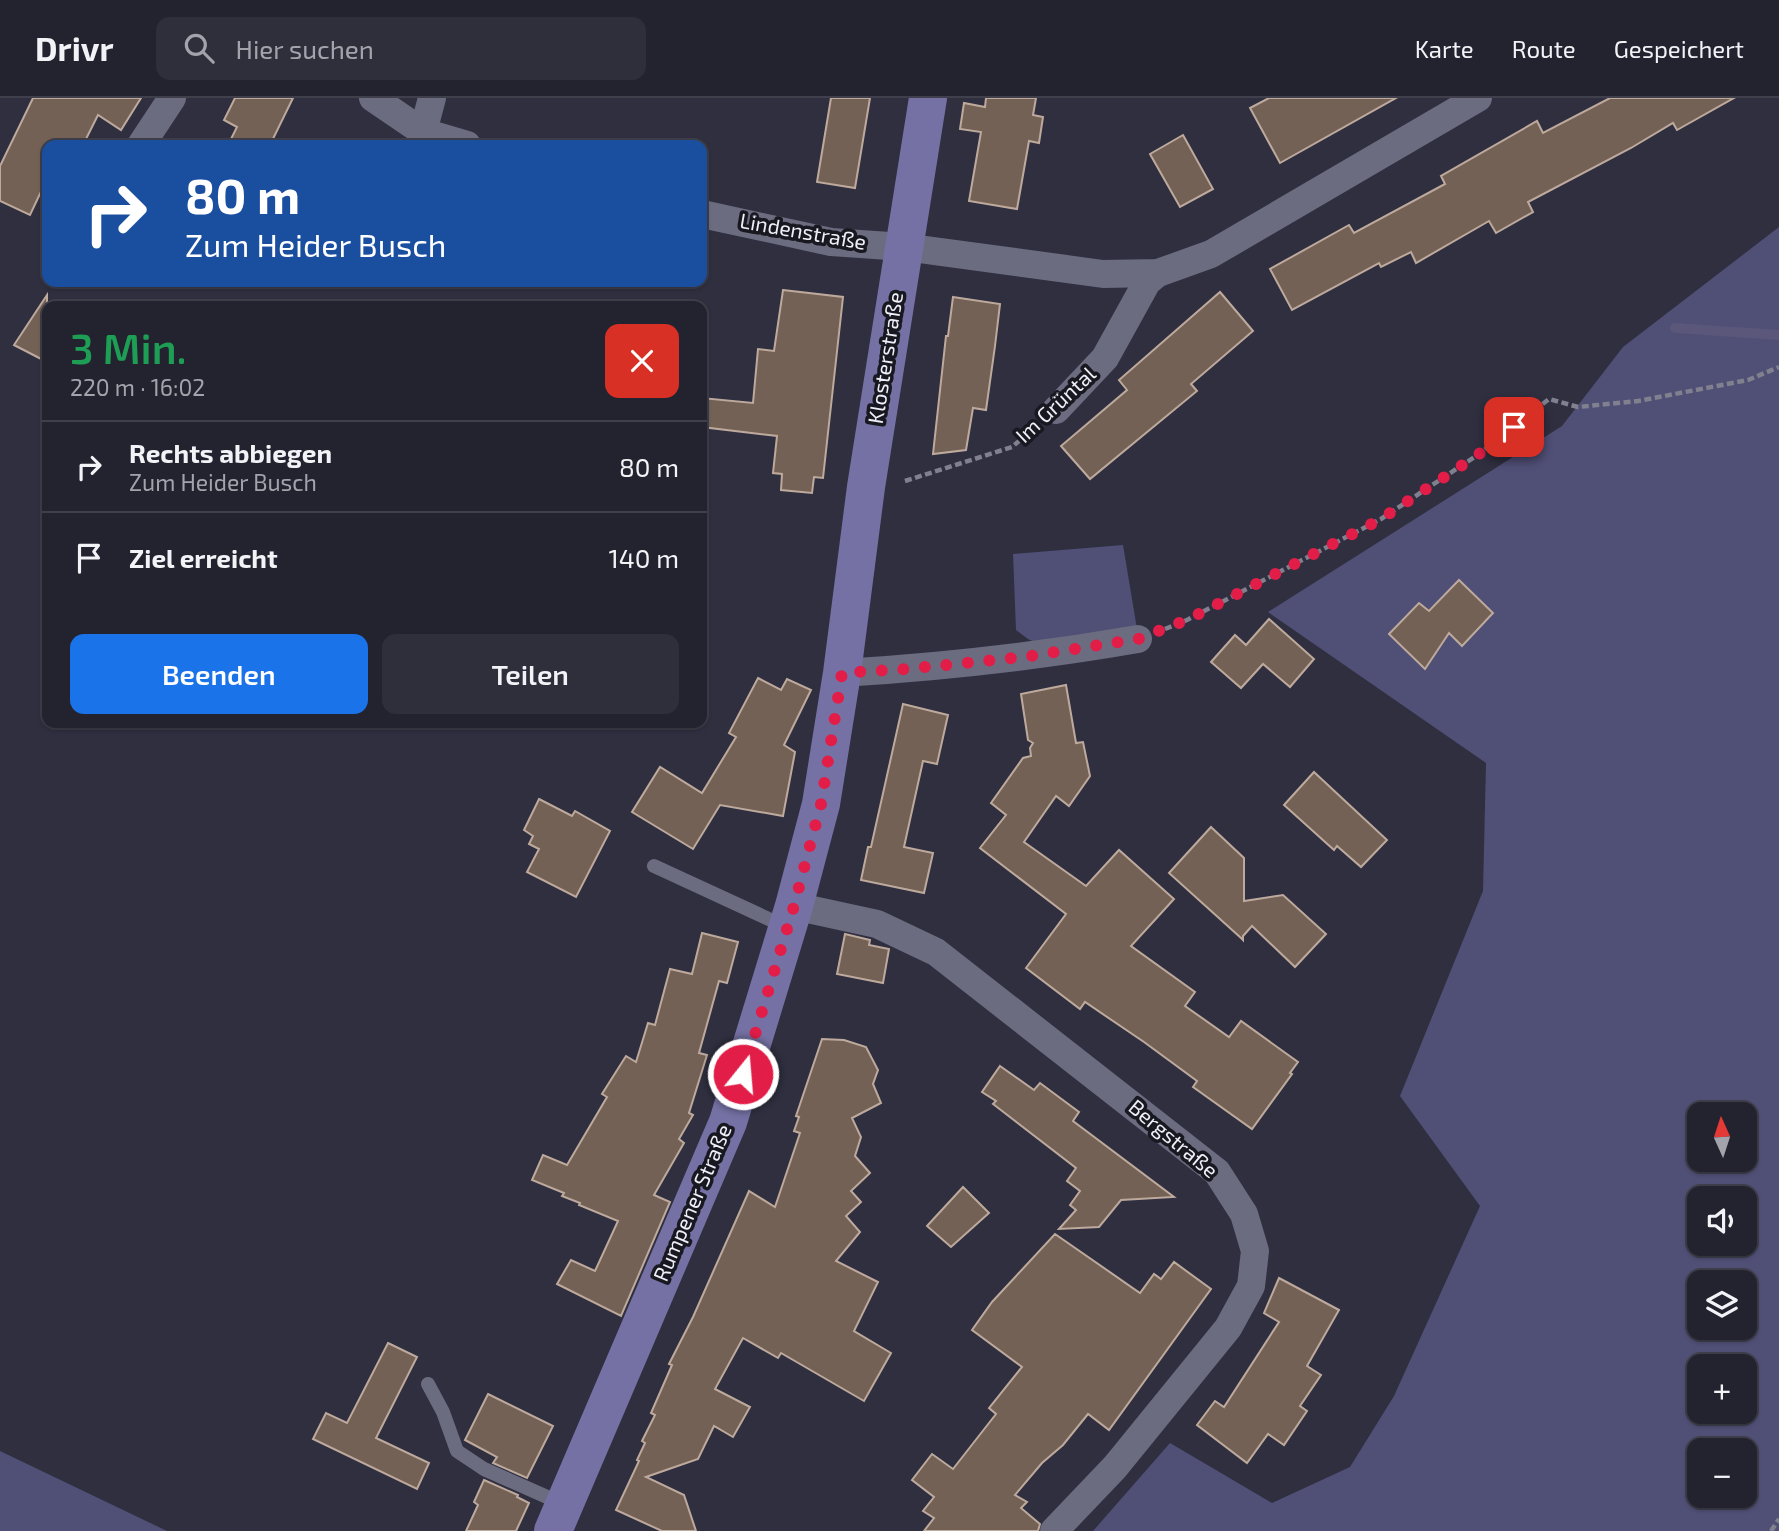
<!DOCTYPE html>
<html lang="de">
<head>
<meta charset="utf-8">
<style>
  body { margin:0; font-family:"Exo 2",sans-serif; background:#2f2f3c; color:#f1f3f6; height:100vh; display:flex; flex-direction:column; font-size:26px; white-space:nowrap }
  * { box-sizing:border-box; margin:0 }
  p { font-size:23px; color:#a3a4ab }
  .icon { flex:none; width:38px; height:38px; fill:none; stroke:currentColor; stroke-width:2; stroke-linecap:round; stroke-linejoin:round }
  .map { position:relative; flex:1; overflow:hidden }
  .drawer { position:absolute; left:42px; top:203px; width:665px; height:427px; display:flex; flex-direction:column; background:#232330; border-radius:14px; box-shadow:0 2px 5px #0004,0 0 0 2px #40404c }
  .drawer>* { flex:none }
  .guide { position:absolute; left:42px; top:42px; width:665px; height:147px; border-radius:14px; box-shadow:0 2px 5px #0004,0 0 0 2px #40404c; background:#1a4fa0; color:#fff; overflow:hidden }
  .needle { width:46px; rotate:357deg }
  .fabs { position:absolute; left:1687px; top:1004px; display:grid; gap:14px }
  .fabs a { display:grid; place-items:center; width:70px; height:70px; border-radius:14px; background:#232330; box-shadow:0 2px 5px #0004,0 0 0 2px #40404c; font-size:35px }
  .pin { position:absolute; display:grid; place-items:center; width:60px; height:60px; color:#fff; margin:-30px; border-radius:14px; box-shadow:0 4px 10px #0006 }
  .me { position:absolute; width:77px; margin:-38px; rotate:17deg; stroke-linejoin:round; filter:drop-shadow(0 0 5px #0008) }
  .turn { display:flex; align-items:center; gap:24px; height:147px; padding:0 28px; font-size:32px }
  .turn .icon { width:91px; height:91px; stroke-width:2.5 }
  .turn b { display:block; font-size:49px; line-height:60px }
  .round { display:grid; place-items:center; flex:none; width:74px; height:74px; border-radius:14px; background:#2f2f3c }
  .summary { display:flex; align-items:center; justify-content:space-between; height:119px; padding:0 28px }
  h1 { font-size:42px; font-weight:600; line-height:52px; color:#1e9e55 }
  .primary-button { display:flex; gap:14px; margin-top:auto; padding:14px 28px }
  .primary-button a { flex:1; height:80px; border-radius:14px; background:#1a73e8; color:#fff; font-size:28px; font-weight:600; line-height:80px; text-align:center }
  .primary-button a+a { background:#2f2f3c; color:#f1f3f6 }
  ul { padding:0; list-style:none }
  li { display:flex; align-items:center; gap:21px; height:91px; padding:0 28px; border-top:2px solid #40404c }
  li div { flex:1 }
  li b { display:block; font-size:26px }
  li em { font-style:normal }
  header { display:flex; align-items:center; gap:42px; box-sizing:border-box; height:98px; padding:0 35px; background:#232330; border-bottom:2px solid #40404c }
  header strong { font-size:33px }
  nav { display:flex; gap:38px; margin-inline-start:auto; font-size:24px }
  .search { width:490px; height:63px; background:#2f2f3c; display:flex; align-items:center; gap:18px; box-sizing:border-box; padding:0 24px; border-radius:14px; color:#a3a4ab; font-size:26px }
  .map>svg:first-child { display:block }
  .green { fill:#504f76; fill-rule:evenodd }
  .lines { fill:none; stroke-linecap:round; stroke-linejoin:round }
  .stream { stroke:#5b577b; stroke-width:10 }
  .building { fill:#746155; stroke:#beaa9d; stroke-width:2 }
  .path { stroke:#80808f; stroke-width:4.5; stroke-dasharray:7 3.5; stroke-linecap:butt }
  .service { stroke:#6c6c80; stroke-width:14 }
  .minor { stroke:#6c6c80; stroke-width:28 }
  .secondary { stroke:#7571a4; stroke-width:38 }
  .route { stroke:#e11d48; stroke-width:12; stroke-dasharray:0 21.6 }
  .labels { text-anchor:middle; stroke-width:7; stroke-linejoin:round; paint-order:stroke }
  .street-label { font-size:21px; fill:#efeffa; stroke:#181820 }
</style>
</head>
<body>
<header>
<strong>Drivr</strong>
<div class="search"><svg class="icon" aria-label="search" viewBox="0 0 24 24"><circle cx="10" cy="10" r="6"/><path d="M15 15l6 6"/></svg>Hier suchen</div>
<nav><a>Karte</a><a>Route</a><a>Gespeichert</a></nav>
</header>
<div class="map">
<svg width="1779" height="1433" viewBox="0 0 1779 1433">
  <rect width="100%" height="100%" fill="#2f2f40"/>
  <!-- green -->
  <g class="green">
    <path d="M1779,129V1433H1093L1170,1345L1272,1405L1350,1369L1394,1298L1480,1108L1400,998L1483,793L1486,665L1268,514L1562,328L1623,249ZM1699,1017H1745V1062H1699ZM1699,1101H1745V1146H1699ZM1699,1185H1745V1230H1699ZM1699,1269H1745V1314H1699ZM1699,1353H1745V1398H1699Z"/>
    <path d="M1123,447L1137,531L1043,548L1028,541L1016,532L1013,456Z"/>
    <path d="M0,1353L167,1433H0Z"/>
  </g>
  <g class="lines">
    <!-- stream -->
    <path class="stream" d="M1675,230L1779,237"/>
  </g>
  <!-- building -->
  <g class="building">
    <path d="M33,0H141L121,32L98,17L83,47H47V81L30,117L0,103V68Z"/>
    <path d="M235,0H293L270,47H228L237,29L224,22Z"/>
    <path d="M831,0H870L855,90L817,84Z"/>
    <path d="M986,0H1036L1033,17L1043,19L1039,45L1029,43L1017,111L969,103L981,34L960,31L964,5L985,9Z"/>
    <path d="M1269,0H1396L1280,65L1250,10Z"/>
    <path d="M1610,0H1734L1677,32L1673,25L1631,50L1528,104L1533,114L1496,135L1489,123L1416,165L1411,154L1381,169L1379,165L1292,212L1270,171L1349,127L1354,135L1445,86L1441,78L1537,23L1543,35Z"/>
    <path d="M1183,37L1213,91L1180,109L1150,56Z"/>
    <path d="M783,192L843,199L823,380L814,379L812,395L781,392L782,376L773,375L777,338L702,329V300L753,305L758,251L774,253Z"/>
    <path d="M1220,194L1253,233L1191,286L1197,293L1090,381L1061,348L1127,292L1119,282Z"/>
    <path d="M47,197V264L14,247Z"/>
    <path d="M953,199L1000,206L995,248L986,312L973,310L966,352L933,356L946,238H948Z"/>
    <path d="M1459,482L1493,515L1462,548L1449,535L1425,571L1389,536L1419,505L1429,513Z"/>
    <path d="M1269,521L1314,561L1290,589L1263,566L1241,590L1211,564L1235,537L1246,547Z"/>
    <path d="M758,580L781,592L787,581L811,592L784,647L795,654L783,718L720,707L693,751L632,714L660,669L702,695L736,639L729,635Z"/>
    <path d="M1066,587L1076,645L1083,644L1090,678L1069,708L1056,698L1024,744L1086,788L1119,752L1174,801L1131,848L1195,894L1185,908L1229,939L1241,923L1298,964L1290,975L1292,976L1252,1031L1193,989L1197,983L1144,944L1085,904L1080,911L1026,870L1066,816L980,750L1006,717L991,705L1023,660L1031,658L1030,650L1033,645L1028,642L1021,596Z"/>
    <path d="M903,606L948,617L937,666L923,663L904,749L933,755L924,795L861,782L868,749H871Z"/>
    <path d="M1314,674L1387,742L1361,769L1337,748L1334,752L1284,707Z"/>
    <path d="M539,701L572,718L575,713L610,733L576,799L527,774L539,751L529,746L533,738L524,732Z"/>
    <path d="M1211,729L1244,760V803L1283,797L1326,836L1295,869L1252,828L1243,838V842L1241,840L1169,775Z"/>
    <path d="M702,835L738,844L727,885L719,883L699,955L707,957L689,1015L693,1017L679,1041L684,1045L654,1097L670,1104L621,1218L557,1186L571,1162L595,1173L618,1123L579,1107L580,1105L562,1098L564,1095L532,1082L543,1057L567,1067L607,999L602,996L626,958L636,964L648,925L655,927L670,871L692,876Z"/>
    <path d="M845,836L870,842L869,847L889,851L883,885L837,876Z"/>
    <path d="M822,941L844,942L866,949L878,972L873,986L881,1005L852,1020L861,1039L855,1058L870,1075L851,1093L861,1104L846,1118L860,1134L836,1163L878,1184L854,1233L891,1255L864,1303L781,1255L778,1260L743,1240L715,1291L750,1309L733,1339L714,1328L698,1361L646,1379L684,1397L696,1433H662L616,1412L639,1363L637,1362L645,1345L642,1343L655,1317L651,1315L672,1267L669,1266L693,1219L749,1093L775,1109L800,1035L794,1033L799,1019L796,1018Z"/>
    <path d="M1000,968L1034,992L1040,985L1079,1014L1073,1023L1174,1099L1121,1102L1099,1129L1059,1131L1076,1112L1070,1107L1080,1093L1067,1083L1076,1070L993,1006L996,1003L982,994Z"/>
    <path d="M963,1089L989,1115L951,1149L927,1128Z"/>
    <path d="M1055,1136L1140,1195L1154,1176L1161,1181L1174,1164L1211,1191L1109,1332L1088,1316L1063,1347L1042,1365L1015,1397L1027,1404L1021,1410L1040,1426L1038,1433H924L934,1420L923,1413L934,1399L912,1382L932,1356L953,1371L996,1316L989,1310L1022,1269L972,1232L992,1204Z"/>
    <path d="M1279,1180L1339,1212L1307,1268L1321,1277L1300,1308L1307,1313L1284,1347L1268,1336L1247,1365L1197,1327L1215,1303L1224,1309L1279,1224L1264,1215Z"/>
    <path d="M388,1245L417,1259L376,1340L429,1365L417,1391L313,1341L326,1315L347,1325Z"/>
    <path d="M488,1296L553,1328L527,1380L493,1365L497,1359L465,1342Z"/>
    <path d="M484,1382L518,1397L517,1399L529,1405L516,1433H466L478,1407L474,1404Z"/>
  </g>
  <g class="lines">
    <!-- path -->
    <g class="path">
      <path d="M905,383L1012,349L1032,332"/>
      <path d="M1165,531L1187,522L1381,421L1479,356L1549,301L1578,309L1638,303L1748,282L1779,269"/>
      <path d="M1771,1433L1779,1421"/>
    </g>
    <!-- service -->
    <g class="service">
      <path d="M654,768L786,829"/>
      <path d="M428,1286L443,1314L457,1353L484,1371L563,1406"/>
    </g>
    <!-- minor -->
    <g class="minor">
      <path d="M373,0L423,34L467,47"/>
      <path d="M423,34L432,0"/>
      <path d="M141,47L172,0"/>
      <path d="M702,116L831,144L904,149L1103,176L1158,175L1211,156L1478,0"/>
      <path d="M1056,312L1105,260L1147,184L1158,175"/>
      <path d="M842,575C941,569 1040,558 1138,541"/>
      <path d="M794,808L877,826L936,854L1217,1074L1244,1116L1255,1153L1251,1188L1228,1230L1115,1369L1054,1433"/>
    </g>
    <!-- secondary -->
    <path class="secondary" d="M553,1433L728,1024L794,808L821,706L842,575L866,389L928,0"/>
  </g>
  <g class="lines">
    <!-- route -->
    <path class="route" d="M743,976L794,808L821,706L842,575L906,571L1024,559L1138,541L1187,522L1381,421L1479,356L1514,329"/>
  </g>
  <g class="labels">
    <!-- street labels -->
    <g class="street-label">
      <text transform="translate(803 134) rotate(10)" y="7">Lindenstraße</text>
      <text transform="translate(886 260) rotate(-81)" y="7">Klosterstraße</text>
      <text transform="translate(1056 307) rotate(-43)" y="7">Im Grüntal</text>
      <text transform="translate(1173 1041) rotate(40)" y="7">Bergstraße</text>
      <text transform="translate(693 1105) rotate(-67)" y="7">Rumpener Straße</text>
    </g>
  </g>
</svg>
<div class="fabs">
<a><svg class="needle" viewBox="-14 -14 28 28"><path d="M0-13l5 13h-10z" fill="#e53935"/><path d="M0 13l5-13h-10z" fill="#a3a4ab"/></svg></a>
<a><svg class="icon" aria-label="sound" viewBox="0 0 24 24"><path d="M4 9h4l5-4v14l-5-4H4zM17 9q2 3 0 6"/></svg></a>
<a><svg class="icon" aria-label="layers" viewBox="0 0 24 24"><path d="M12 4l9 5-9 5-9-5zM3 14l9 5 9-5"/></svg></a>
<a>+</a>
<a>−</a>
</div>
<div class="pin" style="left:1514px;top:329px;background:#d93025"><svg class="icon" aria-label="arrive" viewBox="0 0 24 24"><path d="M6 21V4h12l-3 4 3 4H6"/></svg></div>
<svg class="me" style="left:743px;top:976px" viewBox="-20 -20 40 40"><circle r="17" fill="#e11d48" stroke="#fff" stroke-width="3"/><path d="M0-11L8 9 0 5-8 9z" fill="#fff"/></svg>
<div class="guide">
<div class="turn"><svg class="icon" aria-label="right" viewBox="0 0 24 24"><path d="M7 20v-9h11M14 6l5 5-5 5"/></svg><div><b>80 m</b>Zum Heider Busch</div></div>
</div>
<section class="drawer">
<div class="summary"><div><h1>3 Min.</h1><p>220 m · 16:02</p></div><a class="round" style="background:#d93025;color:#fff"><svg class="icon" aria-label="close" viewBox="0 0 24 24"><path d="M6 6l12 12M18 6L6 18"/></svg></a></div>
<ul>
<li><svg class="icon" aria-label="right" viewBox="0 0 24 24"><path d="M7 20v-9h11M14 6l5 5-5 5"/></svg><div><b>Rechts abbiegen</b><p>Zum Heider Busch</p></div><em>80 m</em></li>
<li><svg class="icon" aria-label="arrive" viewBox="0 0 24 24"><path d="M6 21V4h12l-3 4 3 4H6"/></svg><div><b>Ziel erreicht</b></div><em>140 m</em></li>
</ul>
<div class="primary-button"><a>Beenden</a><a>Teilen</a></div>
</section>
</div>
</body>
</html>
